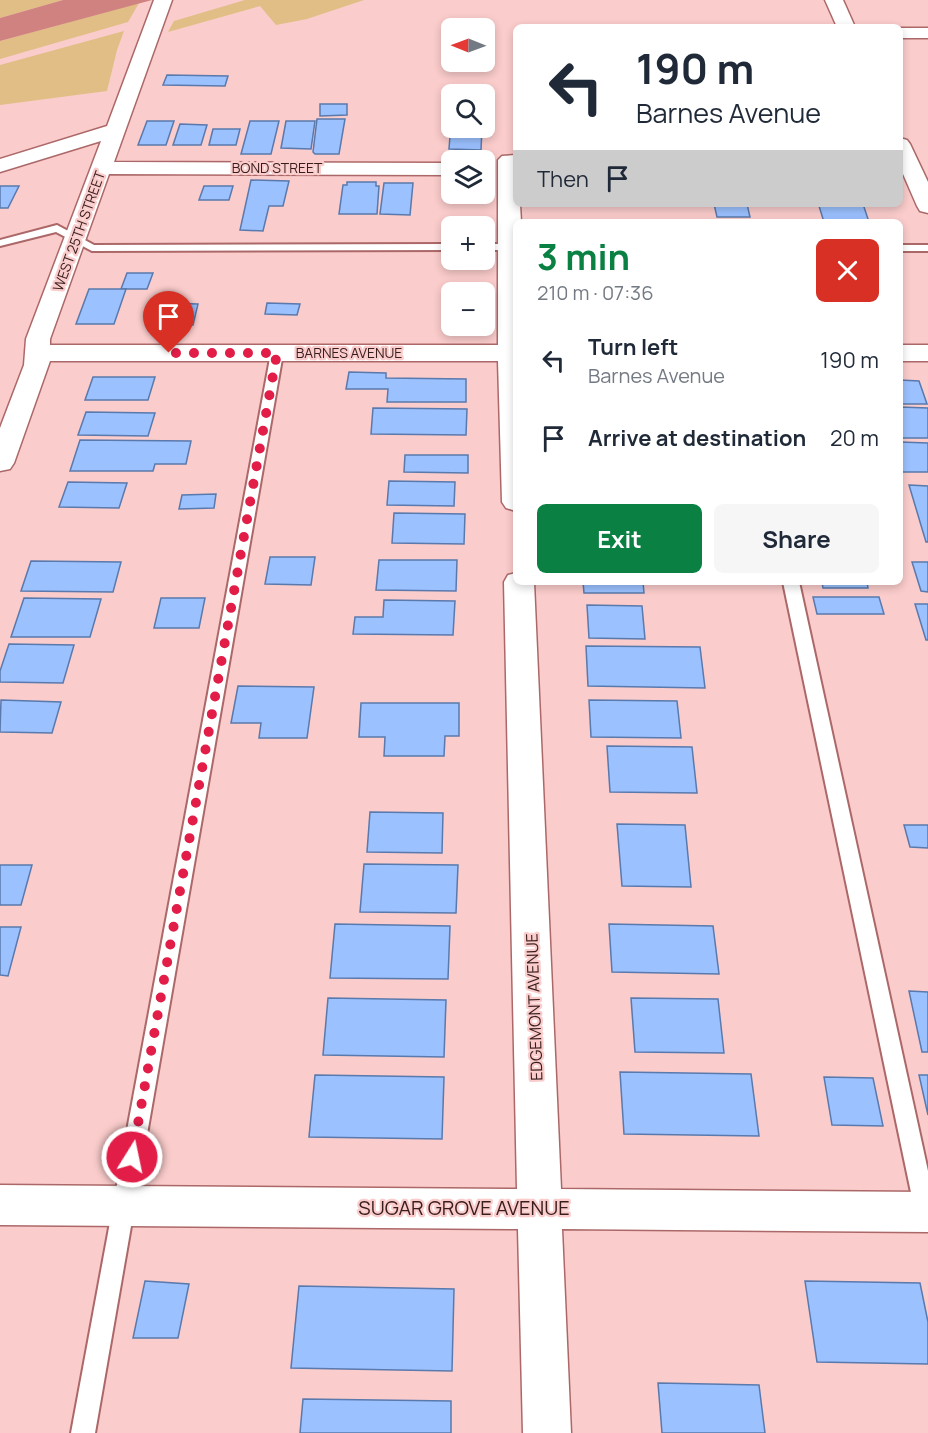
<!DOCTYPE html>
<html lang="en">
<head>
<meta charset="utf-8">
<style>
  body { margin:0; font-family:Manrope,sans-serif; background:#f6f6f7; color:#1f2937; height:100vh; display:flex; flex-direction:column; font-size:22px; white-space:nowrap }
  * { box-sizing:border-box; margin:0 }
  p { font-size:20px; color:#747a83 }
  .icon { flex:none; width:33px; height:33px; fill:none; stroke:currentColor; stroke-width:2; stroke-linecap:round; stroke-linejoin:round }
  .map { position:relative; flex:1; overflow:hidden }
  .details { position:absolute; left:513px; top:219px; width:390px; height:366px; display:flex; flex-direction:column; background:#fff; border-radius:9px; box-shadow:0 3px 9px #0003 }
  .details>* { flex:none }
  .top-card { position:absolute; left:513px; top:24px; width:390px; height:183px; border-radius:9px; box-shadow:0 3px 9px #0003; background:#fff; color:#1f2937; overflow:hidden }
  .needle { width:39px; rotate:271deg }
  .buttons { position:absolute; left:441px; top:18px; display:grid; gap:12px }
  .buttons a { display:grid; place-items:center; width:54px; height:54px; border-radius:9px; background:#fff; box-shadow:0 3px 9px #0003; font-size:30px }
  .pin { position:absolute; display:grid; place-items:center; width:51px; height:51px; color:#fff; margin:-62px -26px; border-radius:50% 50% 50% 0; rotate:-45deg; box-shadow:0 0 6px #0007 }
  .pin .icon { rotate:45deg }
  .me { position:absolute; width:66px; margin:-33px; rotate:10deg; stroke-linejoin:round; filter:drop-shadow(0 0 4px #0008) }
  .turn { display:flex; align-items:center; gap:21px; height:126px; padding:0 24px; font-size:27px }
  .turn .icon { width:78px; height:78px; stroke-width:2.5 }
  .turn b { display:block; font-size:42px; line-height:51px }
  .then { display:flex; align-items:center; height:57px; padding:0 24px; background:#0003; gap:12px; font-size:22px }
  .round { display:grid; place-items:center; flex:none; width:63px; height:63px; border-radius:9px; background:#f6f6f7 }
  .summary { display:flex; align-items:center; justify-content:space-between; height:102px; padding:0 24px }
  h1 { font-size:36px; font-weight:700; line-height:45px; color:#0b8043 }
  .cta { display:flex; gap:12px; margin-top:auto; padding:12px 24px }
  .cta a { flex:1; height:69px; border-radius:9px; background:#0b8043; color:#fff; font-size:24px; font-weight:700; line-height:69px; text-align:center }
  .cta a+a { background:#f6f6f7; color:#1f2937 }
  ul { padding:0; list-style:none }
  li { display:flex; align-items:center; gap:18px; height:78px; padding:0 24px }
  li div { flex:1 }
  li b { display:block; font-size:22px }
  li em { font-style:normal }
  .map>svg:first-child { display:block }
  .green { fill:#e0be86 }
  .water { fill:#d08281 }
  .building { fill:#9bc1ff; stroke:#5a79ac; stroke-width:1.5 }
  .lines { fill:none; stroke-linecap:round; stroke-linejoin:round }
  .lane-casing { stroke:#ac6868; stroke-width:4 }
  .street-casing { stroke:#ac6868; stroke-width:3 }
  .secondary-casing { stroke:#ac6868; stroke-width:3 }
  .lane { fill:#fff; fill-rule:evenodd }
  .street { fill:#fff; fill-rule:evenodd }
  .secondary { fill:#fff; fill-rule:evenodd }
  .route { stroke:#e11d48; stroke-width:10; stroke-dasharray:0 18 }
  .labels { text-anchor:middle; stroke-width:4.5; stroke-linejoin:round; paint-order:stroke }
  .far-street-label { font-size:14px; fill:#381d1d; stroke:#facccb }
  .street-label { font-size:16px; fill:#381d1d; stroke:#facccb }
  .near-street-label { font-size:20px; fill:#381d1d; stroke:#facccb }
</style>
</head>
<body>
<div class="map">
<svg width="928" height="1433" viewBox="0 0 928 1433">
  <rect width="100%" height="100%" fill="#facccb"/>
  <!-- green -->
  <g class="green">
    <path d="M0,0H63L0,18Z"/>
    <path d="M245,0H364L307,19L276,25L260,6L168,32L174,21Z"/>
    <path d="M139,3L128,22L0,59V41Z"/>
    <path d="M124,31L117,50L107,91L0,105V65Z"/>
  </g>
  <!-- water -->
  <path class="water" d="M63,0H152L0,41V18Z"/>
  <!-- building -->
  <g class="building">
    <path d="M167,75L228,76L225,86L163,85Z"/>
    <path d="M320,104H347V115L320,116Z"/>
    <path d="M317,119H345L339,154H315L313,152Z"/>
    <path d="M147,121H174L166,145H138Z"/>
    <path d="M250,121H279L271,154H241Z"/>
    <path d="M286,121H315L311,149L281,148Z"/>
    <path d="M451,123L452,128H482L481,150L449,149Z"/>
    <path d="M180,124L207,125L201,145H173Z"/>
    <path d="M213,129H240L236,145H209Z"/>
    <path d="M251,180L289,181L283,206H269L263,231L240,230Z"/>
    <path d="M347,182H376V186H379L377,214H339L343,185H347Z"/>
    <path d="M384,183H413L410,215L380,214Z"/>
    <path d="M0,186H19L8,208H0Z"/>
    <path d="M204,186H233L229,200H199Z"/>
    <path d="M714,204H747L750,217H717Z"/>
    <path d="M799,204H863L869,222H824L819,206Z"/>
    <path d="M127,273H153L147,289H121Z"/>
    <path d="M89,289H126L114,324H76Z"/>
    <path d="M162,303L198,304L193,325H155Z"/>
    <path d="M267,303L300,304L297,315L265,314Z"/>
    <path d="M349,372L386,373V378L466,379V402H387L388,389H346Z"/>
    <path d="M93,377H155L148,400H85Z"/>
    <path d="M900,380L919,381L927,404H900Z"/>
    <path d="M900,407L928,408V438H900Z"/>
    <path d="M373,408L467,409L466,435L371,434Z"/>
    <path d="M86,412L155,413L148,436L78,435Z"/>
    <path d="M80,440L191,441L186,464H155L153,471H70Z"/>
    <path d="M900,442L928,443V472H900Z"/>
    <path d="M405,455H468V473L404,472Z"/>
    <path d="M389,481L455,482L454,506L387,505Z"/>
    <path d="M68,482L127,483L119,508L59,507Z"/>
    <path d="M909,485L928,486V542H926Z"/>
    <path d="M216,494L214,508L179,509L182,495Z"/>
    <path d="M394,513L465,514L464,544L392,543Z"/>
    <path d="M270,557H315L311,585L265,584Z"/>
    <path d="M379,560H457L456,591L376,590Z"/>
    <path d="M31,561L121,562L113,592L21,591Z"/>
    <path d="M912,562H928V592L921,591Z"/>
    <path d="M583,582H643L644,593H584Z"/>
    <path d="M822,582H867L868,588H823Z"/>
    <path d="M813,597H879L884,614H817Z"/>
    <path d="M24,598L101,599L90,637H11Z"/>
    <path d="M161,598H205L199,628H154Z"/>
    <path d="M384,600L455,601L453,635L353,634L355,617H383Z"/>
    <path d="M915,604H928V640H926Z"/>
    <path d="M587,605L642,606L645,639L589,638Z"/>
    <path d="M9,644L74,645L63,683L0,682V671Z"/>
    <path d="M586,646L700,647L705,688L588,686Z"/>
    <path d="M238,686L314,687L307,738H259L261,723H231Z"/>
    <path d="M1,700L61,702L52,733L0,732Z"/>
    <path d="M589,700L677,701L681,738L591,737Z"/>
    <path d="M361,703H459V736H445L444,756H384L385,737H359Z"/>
    <path d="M607,746L692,747L697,793L610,792Z"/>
    <path d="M370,812L443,813L442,853L367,852Z"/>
    <path d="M617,824L685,825L691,887L622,886Z"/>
    <path d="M904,825H928V848L910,847Z"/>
    <path d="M364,864L458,865L456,913L360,912Z"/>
    <path d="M0,865H32L21,905H0Z"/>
    <path d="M335,924L450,926L448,979L330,978Z"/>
    <path d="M609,924L713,926L719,974L612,972Z"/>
    <path d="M0,927H21L8,976L0,975Z"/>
    <path d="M909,991L928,992V1052H922Z"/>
    <path d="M328,998L446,1000L444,1057L323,1055Z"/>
    <path d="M631,998L718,999L724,1053L635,1052Z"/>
    <path d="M620,1072L751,1074L759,1136L624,1134Z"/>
    <path d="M315,1075L444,1077L442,1139L309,1137Z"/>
    <path d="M919,1075H928V1115Z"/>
    <path d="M824,1077L873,1078L883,1126L832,1125Z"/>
    <path d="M145,1281L189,1284L178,1338H133Z"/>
    <path d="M805,1281L920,1283L928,1322V1364L817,1362Z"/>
    <path d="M299,1286L454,1289L452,1371L291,1368Z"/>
    <path d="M658,1383L759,1385L765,1433H662Z"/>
    <path d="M303,1399L451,1401V1433H300Z"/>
  </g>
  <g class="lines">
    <defs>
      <g id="lane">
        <path d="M57,225L94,245L452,244V250L92,251L56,232L0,246V240Z"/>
        <rect x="484" y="244" width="32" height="6"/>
        <rect x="900" y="245" width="28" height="6"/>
        <path d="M277,349L283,353L95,1433H71L271,353Z"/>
        <path d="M783,582H799L928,1171V1231L920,1228L917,1221Z"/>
      </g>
      <g id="street">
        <path d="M154,0H172L114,162L452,163V175L109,174L50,339V345H498V160L502,156L516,155V204H520L521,222H516V511L506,508L502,502L498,361H50L14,463L10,469L0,471V428L24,365L26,339L101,141L0,172V159L107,126Z"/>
        <rect x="900" y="28" width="28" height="10"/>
        <rect x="900" y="345" width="28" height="16"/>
        <path d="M516,573V582H534L561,1189L928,1192V1232L562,1229L571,1433H523L518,1229L0,1225V1185L517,1189L504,582L508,575Z"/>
      </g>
      <g id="secondary">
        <path d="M825,0H843L855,27H837Z"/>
        <path d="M900,138L907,140L910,144L928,182V213L920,211L917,206L900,167Z"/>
      </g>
    </defs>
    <!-- lane casing -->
    <use href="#lane" class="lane-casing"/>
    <!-- street casing -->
    <use href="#street" class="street-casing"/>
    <!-- secondary casing -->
    <use href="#secondary" class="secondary-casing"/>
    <!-- lane -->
    <use href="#lane" class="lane"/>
    <!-- street -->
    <use href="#street" class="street"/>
    <!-- secondary -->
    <use href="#secondary" class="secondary"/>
  </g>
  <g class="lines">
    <!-- route -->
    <path class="route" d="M132,1157L277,353H169"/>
  </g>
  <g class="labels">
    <!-- far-street labels -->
    <g class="far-street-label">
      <text x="277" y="173">BOND STREET</text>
      <text transform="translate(79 231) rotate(-70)" y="5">WEST 25TH STREET</text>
      <text x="349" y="358">BARNES AVENUE</text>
    </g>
    <!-- street labels -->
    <g class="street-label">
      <text transform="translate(534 1007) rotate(-92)" y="6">EDGEMONT AVENUE</text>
    </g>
    <!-- near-street labels -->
    <g class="near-street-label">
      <text x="464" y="1215">SUGAR GROVE AVENUE</text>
    </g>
  </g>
</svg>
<div class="buttons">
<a><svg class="needle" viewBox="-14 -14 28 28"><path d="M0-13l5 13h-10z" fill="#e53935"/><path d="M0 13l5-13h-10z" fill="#747a83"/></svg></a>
<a><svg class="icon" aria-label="search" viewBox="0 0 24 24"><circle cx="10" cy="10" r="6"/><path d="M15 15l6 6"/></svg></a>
<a><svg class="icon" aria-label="layers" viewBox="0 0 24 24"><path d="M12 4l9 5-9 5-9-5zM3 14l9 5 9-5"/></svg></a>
<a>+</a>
<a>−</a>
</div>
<div class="pin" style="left:169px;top:353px;background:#d93025"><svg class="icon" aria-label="arrive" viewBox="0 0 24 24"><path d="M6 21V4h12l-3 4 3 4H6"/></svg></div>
<svg class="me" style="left:132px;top:1157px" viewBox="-20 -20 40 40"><circle r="17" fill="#e11d48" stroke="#fff" stroke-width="3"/><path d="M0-11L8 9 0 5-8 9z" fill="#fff"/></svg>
<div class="top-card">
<div class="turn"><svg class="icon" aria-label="left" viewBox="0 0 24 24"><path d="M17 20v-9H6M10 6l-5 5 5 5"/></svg><div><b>190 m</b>Barnes Avenue</div></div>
<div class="then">Then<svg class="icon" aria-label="arrive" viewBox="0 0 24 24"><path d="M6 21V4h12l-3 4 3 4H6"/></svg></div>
</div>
<section class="details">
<div class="summary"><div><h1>3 min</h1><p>210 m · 07:36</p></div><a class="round" style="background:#d93025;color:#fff"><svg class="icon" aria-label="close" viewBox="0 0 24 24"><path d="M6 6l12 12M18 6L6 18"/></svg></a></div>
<ul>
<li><svg class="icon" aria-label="left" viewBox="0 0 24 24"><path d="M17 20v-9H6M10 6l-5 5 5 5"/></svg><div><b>Turn left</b><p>Barnes Avenue</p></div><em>190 m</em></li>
<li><svg class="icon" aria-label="arrive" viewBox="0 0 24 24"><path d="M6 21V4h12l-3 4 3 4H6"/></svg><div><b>Arrive at destination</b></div><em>20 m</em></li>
</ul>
<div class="cta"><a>Exit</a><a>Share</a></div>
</section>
</div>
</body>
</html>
